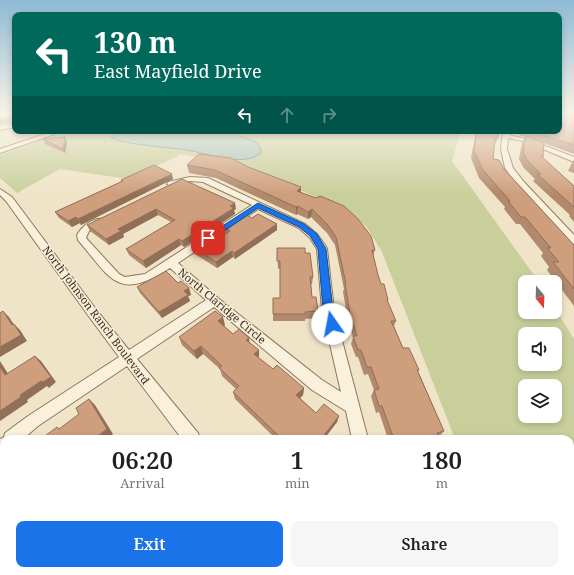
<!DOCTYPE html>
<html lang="en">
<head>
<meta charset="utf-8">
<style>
  body { margin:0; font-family:"Noto Serif",serif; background:#f6f6f6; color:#202124; height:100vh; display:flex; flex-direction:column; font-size:15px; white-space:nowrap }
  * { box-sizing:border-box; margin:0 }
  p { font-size:13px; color:#757577 }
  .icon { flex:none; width:22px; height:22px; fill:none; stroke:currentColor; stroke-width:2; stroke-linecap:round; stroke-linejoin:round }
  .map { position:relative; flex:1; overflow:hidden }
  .sheet { position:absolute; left:0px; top:435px; width:574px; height:140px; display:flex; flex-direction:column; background:#fff; border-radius:12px 12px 0 0; box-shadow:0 2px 6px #0003 }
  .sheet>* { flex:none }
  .hud { position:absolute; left:12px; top:12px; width:550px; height:122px; border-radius:8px; box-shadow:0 2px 6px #0003; background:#00695c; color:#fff; overflow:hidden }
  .needle { width:26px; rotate:161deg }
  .tools { position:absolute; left:518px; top:275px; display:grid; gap:8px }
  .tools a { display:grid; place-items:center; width:44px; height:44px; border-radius:8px; background:#fff; box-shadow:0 2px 6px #0003; font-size:20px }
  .pin { position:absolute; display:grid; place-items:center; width:34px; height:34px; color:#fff; margin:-17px; border-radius:8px; box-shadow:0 2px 6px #0006 }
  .me { position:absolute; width:44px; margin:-22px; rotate:348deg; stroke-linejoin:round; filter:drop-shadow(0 0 3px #0008) }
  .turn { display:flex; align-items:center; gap:14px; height:84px; padding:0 16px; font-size:18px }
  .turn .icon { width:52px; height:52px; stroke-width:2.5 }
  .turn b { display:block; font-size:28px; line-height:34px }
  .lanes { display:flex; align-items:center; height:38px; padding:0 16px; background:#0003; justify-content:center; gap:20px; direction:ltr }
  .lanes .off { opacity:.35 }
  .eta { display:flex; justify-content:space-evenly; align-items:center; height:68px; text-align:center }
  .eta b { font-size:24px; font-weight:600; line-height:28px }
  .primary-button { display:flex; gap:8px; margin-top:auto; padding:8px 16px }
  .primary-button a { flex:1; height:46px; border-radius:8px; background:#1a73e8; color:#fff; font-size:16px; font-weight:600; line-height:46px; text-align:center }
  .primary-button a+a { background:#f6f6f6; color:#202124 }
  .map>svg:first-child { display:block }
  .green { fill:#c9cf9b; fill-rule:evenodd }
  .water { fill:#a9c4bc; stroke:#6f938a }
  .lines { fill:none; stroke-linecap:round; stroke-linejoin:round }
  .street-casing { stroke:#8d765c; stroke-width:2 }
  .street { fill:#faf1dc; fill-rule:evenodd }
  .wall { fill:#b2896c }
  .shaded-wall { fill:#916f58 }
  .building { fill:#cf9f7d; stroke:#916f58 }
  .route { fill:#1a73e8; stroke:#114b97 }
  .labels { text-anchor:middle; stroke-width:3; stroke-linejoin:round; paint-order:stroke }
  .street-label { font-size:11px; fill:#3d2e20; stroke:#f7eed8 }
</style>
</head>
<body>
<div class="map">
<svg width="574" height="575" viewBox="0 0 574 575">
  <rect width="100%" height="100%" fill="#f0e4c8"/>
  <!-- green -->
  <path class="green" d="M67,131H105L107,134L106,131H461L452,161L539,282H525V312H555V308L574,339V575H515L513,571H570V439H455L382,252L366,226L344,209L241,165L173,153L180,155L128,179L60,169L17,193L0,178V155ZM525,334H555V364H525ZM525,386H555V416H525Z"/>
  <!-- water -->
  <path class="water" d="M114,131H230C240,139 263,139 261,153C242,169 203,151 180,149C160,147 139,145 119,141L111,137Z"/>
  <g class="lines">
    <defs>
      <g id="street">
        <path d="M15,123V127L0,130V126Z"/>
        <path d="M54,131H63L0,153V149Z"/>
        <path d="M503,131H509V135L530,140L574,157V162L526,142L508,138L507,149L513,168L524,182L574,235V244L571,243L518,186L505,168L501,149Z"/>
        <path d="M190,177L208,178L305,224L317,234L325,245L327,249L334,310L368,439H352L346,411L312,390L214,307L137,359L198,433L200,439H182L127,366L38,426L23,439H4V454L0,456V439L4,437L5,433L28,416L119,357L90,318L6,201L0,195V189L12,197L98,312L129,350L206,300L170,268C118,302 111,279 78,240L77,235C82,226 94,217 104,219L105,221L104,223L89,231L86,238L119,274L125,277L145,274L252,205L203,182L190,181L171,186L167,184L168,182ZM258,209L299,228L310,238L317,249L322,310L341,392L322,380L218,298L178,263Z"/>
        <path d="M0,563L4,565V571H9L11,575H0Z"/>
        <path d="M304,571H326L328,575H306Z"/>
      </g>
    </defs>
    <!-- street casing -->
    <use href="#street" class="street-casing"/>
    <!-- street -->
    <use href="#street" class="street"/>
  </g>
  <!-- wall -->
  <g class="wall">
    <path d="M559,114H574V154L544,143L542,157L574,186V222L569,216L570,215L533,181L535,179L523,167L519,159L522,143L525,137L517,134L519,131H559Z"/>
    <path d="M476,131H498V138L495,144L493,159L504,169L574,245V306L547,270L549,267L541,256L543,253L520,224H516L504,209L505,207L479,178L471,158Z"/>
    <path d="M43,139L67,142L65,153L45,144Z"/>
    <path d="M574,159V173L568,171Z"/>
    <path d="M187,165L248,167L301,187V192L375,250L373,256L378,275L381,284L388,300V302L396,321L394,326L403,348L419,370L418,371L444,431L439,437L440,439H388L379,412L376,413L371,396L374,390L368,374L364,375L358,357H356L351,344L353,337L348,321L343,292L344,289L335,245L327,233L311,217L308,219L297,214L296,215L216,178L189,173Z"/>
    <path d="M173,179L81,225L80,223L72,227L59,218L55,212L122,181L121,180Z"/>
    <path d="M182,179L236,209L234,210L235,214L184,247L181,245L146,268L129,255L126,249L171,222L158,215L123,234L124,237L109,245L90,231L87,225Z"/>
    <path d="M252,218L277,224V230L235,259L233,257L217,268L195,254L193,247L212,243L226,234L225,233L224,227Z"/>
    <path d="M277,248L305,253L313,277L312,284H311L312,297L318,311L317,318L305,319V321H273V314L280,298V268L278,269Z"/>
    <path d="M178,283L189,288L191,295L188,296L190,301L162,318L140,293L137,287Z"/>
    <path d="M225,325L224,326L233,334L250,343L259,350V358L273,369L304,388L303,395L300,398L316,413L339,416L337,422L324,439H276L235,399L233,392L236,389L222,376L220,369L203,354L197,359L182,345L179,337Z"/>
    <path d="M430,571H487L465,575H432Z"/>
  </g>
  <!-- shaded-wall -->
  <g class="shaded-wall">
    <path d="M15,116V121L0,124V119Z"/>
    <path d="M65,137L67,142L65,153L63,149Z"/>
    <path d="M172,174L173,179L81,225L78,219Z"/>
    <path d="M301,187V195L297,191Z"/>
    <path d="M235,203L236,209L234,210L235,214L184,247L182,241Z"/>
    <path d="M298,206L297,214L296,215V207Z"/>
    <path d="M156,209L158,215L123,234L124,237L109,245L106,239L118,229Z"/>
    <path d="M312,209L311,217L308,219V212Z"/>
    <path d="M76,217L80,223L72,227L68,221Z"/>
    <path d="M277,224V230L235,259L234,253Z"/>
    <path d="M179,239L181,245L146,268L143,261Z"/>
    <path d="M232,251L233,257L217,268L216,262Z"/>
    <path d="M189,288L191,295L188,296L190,301L162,318L159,312L184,291Z"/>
    <path d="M3,311L9,317L18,331L12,325Z"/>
    <path d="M223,317L225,325L220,329L218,321Z"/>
    <path d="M14,324L20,330L27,341L0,357V347Z"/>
    <path d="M249,338L250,346L246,340Z"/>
    <path d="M201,346L203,354L197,359L194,351Z"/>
    <path d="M259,350V358L255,362L254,354Z"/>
    <path d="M35,356L41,361L56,382L49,388L47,386L27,400L28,402L0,421V411L20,395L41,381Z"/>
    <path d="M0,361L12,380L5,375L0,367Z"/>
    <path d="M304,388L303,395L296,402V395Z"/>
    <path d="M89,399L95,405L113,434L107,439H94Z"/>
    <path d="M339,416L337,422L324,439H321Z"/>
    <path d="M136,571H141L145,575H140Z"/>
  </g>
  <!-- building -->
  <g class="building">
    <path d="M0,114H15V116L0,119Z"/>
    <path d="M559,114H570L574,116V145L531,131H559Z"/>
    <path d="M477,131H498V138L495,137L493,159L499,160L504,169L574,245V289L553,262H559L547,248H551L525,217H521L508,201H510L483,170L474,151Z"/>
    <path d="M526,136L544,143L543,157L541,156L574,186V207L537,174H541L527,160L523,152Z"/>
    <path d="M65,137L63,149L43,139Z"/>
    <path d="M199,154L231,158L248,167L301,187L297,191L316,198L320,196L344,206L358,219L371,236L375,250H372L378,275L381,284H384L388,300H387L396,321H391L403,348H409L419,370H417L444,431L437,433L440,439H394L382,406H379L374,390L379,389L371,367H367L361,350H358L353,336H357L350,313L345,284H346L336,237L328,225L312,209L308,212L298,206L296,207L215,170L187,165Z"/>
    <path d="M154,165L172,174L78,219L76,217L68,221L55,212L123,181L121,180Z"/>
    <path d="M182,179L235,203L230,206L234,208L182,241L179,239L143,261L126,249L175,220L156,209L118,229L121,231L106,239L87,225Z"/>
    <path d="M244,214L252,218L258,214L277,224L234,253L232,251L216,262L193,247L206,239L212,243L230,231L224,227Z"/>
    <path d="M277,248H305V253H310L313,277H310L312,297H316L318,311L305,312V314H273V298H280V261H277Z"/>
    <path d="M166,271L178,283L181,281L189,288L184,291L188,295L159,312L137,287Z"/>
    <path d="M3,311L12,325L14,324L21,335L0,347V313Z"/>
    <path d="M215,311L223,317L218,321L233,334L239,329L249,338L246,340L259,350L254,354L273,369L277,365L304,388L296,395L316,413L324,404L339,416L321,439H282L233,392L239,386L219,368L222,366L201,346L194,351L179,337Z"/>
    <path d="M35,356L51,377L43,382L41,381L20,395L21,397L0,411V367L5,375Z"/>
    <path d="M89,399L107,429L94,439H41L57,427L59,429L79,414L76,408Z"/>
    <path d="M1,466L3,469L4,468V503L0,496V467Z"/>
    <path d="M63,571H136L140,575H66Z"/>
    <path d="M438,571H487L465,575H439Z"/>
  </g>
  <!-- sky -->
  <linearGradient id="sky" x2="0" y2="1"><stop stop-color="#8fbad6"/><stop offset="0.59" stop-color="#f8f3e6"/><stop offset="1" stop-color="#f8f3e6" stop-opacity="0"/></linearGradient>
  <rect width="574" height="194" fill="url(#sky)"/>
  <!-- route -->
  <path class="route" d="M258,203L304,224L317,234L326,249L333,310L337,324L335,327H328L323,310L318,249L310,236L299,227L258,208L211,240L208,241L204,238Z"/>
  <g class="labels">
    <!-- street labels -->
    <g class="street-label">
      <text transform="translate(222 306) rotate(40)" y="4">North Claridge Circle</text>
      <text transform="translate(96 315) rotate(53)" y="4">North Johnson Ranch Boulevard</text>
    </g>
  </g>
</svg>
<div class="tools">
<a><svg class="needle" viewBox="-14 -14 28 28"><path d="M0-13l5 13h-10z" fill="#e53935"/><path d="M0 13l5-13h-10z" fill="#757577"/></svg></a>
<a><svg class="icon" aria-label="sound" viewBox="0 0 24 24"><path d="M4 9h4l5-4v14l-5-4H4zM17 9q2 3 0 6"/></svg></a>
<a><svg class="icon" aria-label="layers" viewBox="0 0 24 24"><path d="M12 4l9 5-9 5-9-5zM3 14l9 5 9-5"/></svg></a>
</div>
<div class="pin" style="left:208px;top:238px;background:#d93025"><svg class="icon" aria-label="arrive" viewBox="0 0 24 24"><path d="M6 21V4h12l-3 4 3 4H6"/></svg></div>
<svg class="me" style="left:332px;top:324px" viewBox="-20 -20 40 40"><circle r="19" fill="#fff"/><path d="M0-13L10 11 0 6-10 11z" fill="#1a73e8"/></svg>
<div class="hud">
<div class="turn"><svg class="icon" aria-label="left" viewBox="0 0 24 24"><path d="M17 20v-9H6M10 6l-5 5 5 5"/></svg><div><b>130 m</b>East Mayfield Drive</div></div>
<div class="lanes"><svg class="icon" aria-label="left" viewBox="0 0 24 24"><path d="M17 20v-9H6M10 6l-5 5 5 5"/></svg><svg class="icon off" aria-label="ahead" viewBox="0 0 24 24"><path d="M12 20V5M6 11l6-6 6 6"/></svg><svg class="icon off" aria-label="right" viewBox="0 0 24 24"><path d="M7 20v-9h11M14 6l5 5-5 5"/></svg></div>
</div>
<section class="sheet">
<div class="eta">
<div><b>06:20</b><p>Arrival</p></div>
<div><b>1</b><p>min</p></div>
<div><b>180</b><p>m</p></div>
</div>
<div class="primary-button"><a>Exit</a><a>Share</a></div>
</section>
</div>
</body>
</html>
